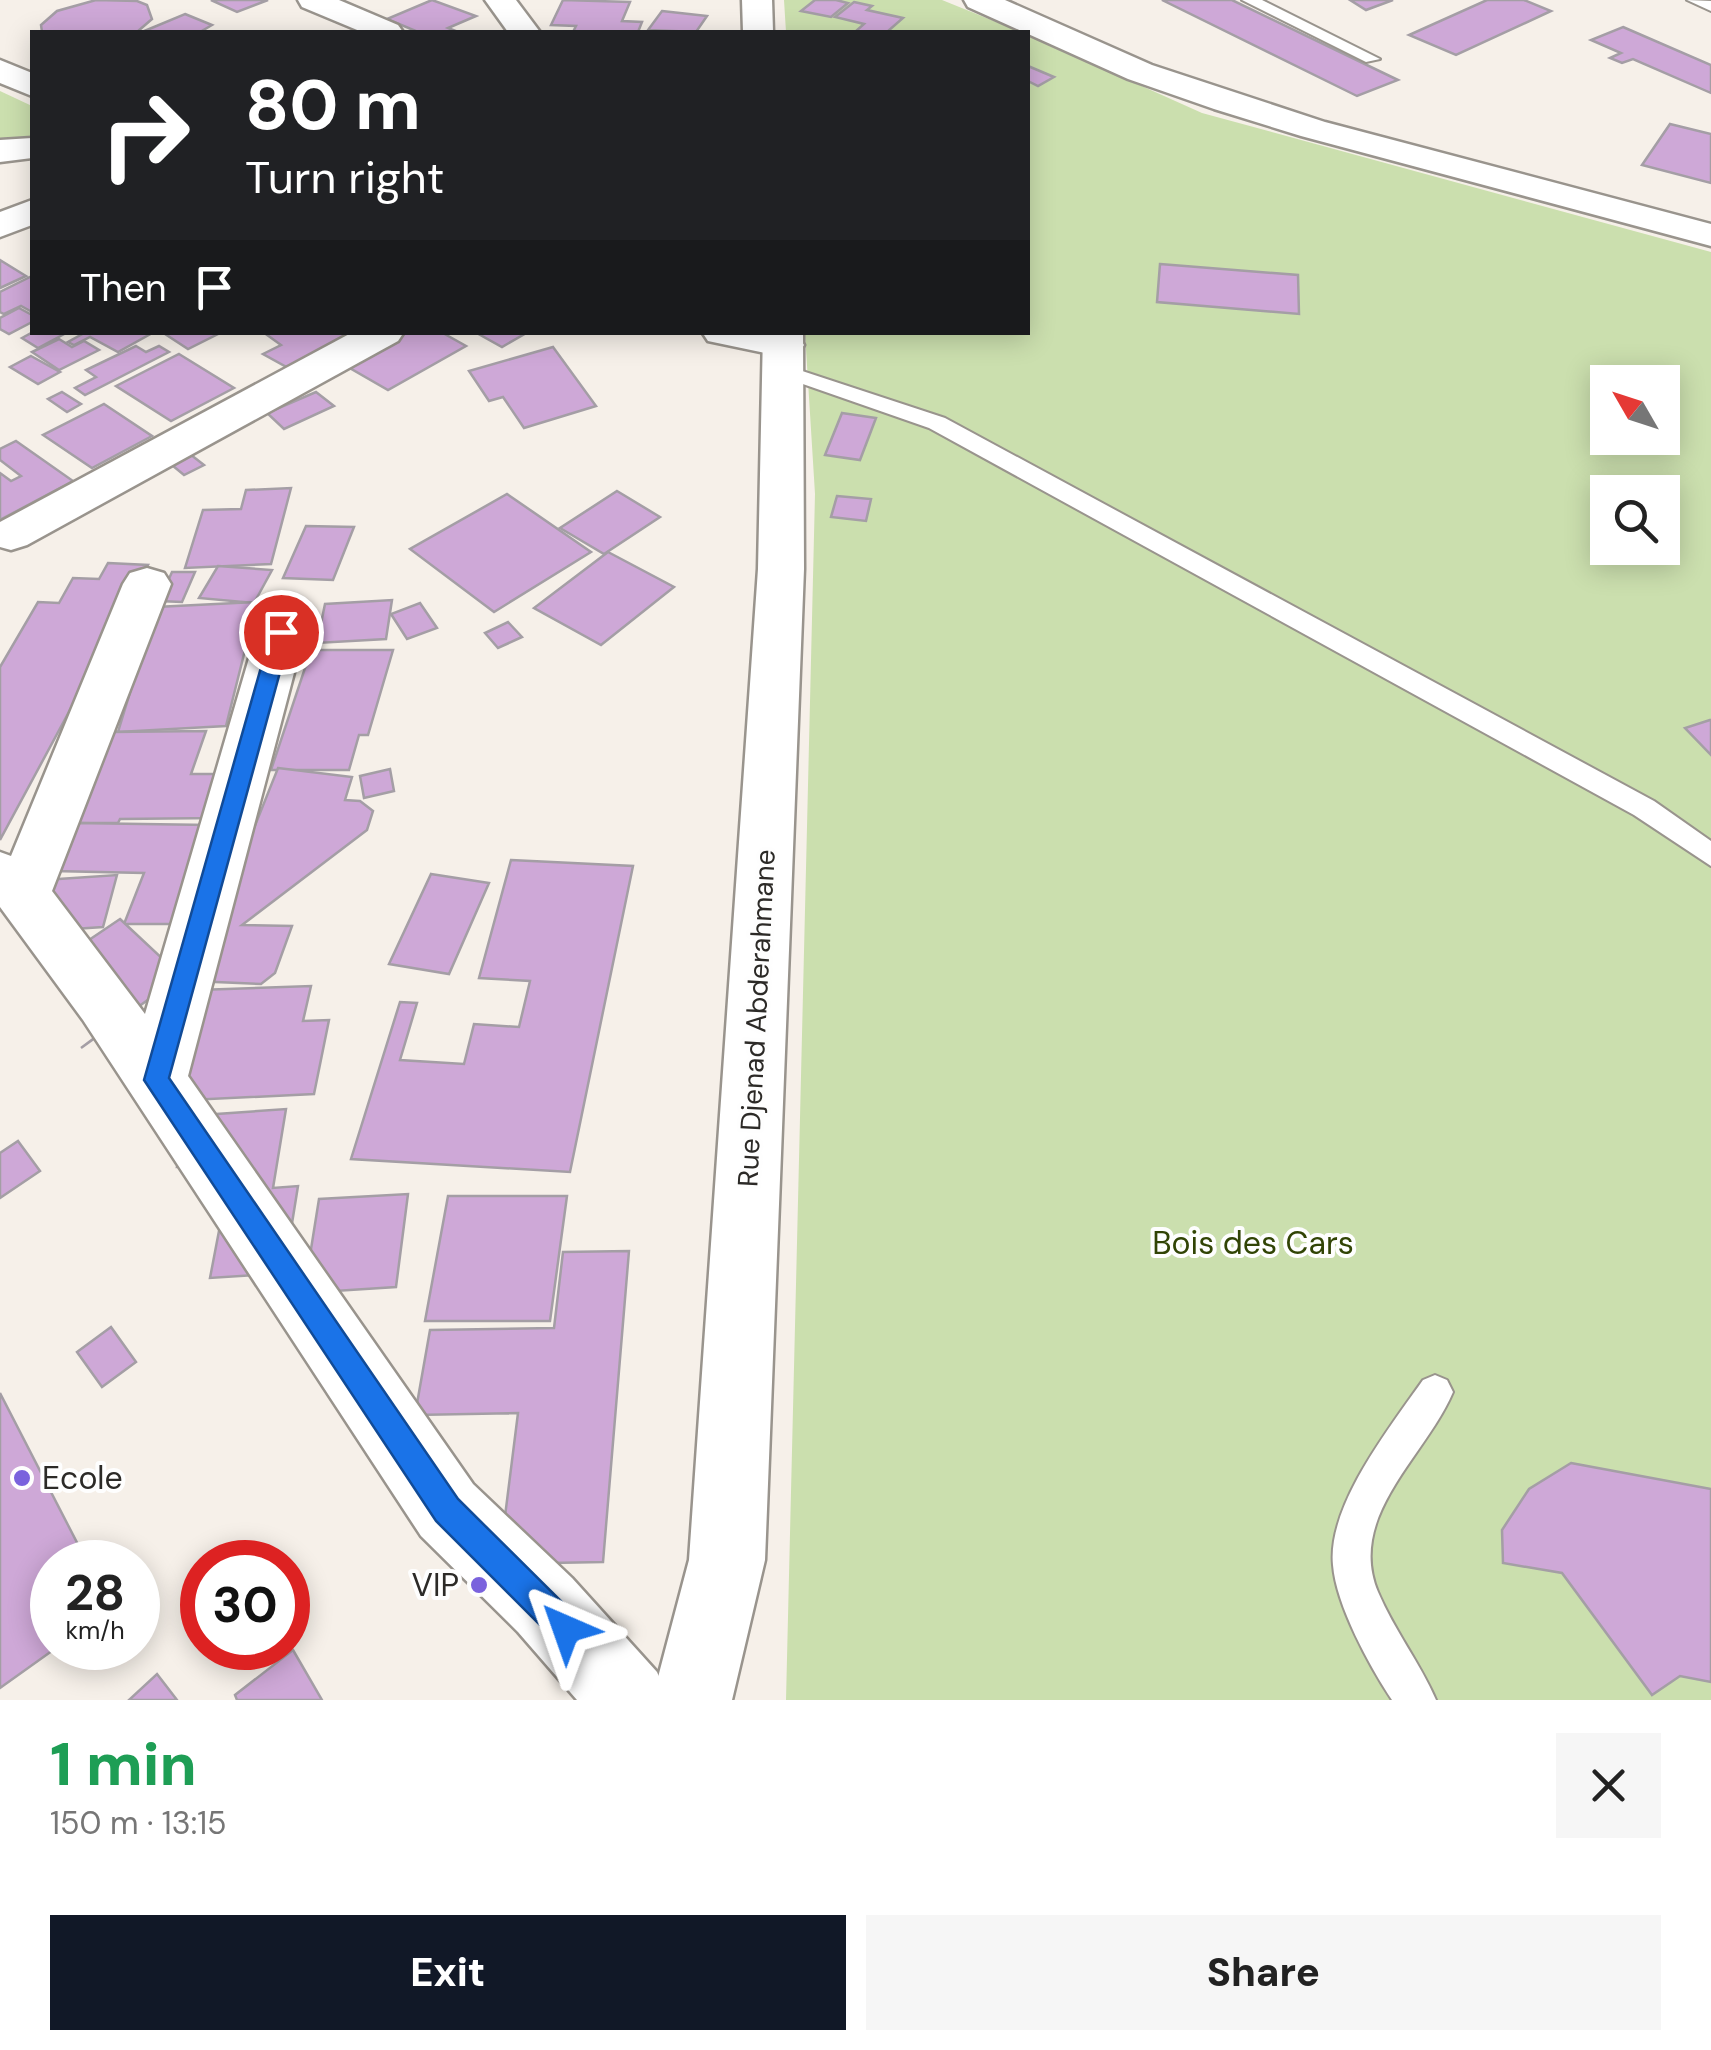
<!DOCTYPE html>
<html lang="en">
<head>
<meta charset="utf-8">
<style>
  body { margin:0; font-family:"DM Sans",sans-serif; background:#f6f6f6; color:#222; height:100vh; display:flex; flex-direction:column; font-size:38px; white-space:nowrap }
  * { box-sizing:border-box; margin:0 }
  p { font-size:32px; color:#767676 }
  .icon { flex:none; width:55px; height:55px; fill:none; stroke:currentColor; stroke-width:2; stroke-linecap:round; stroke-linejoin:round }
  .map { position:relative; height:1700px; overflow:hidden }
  .sheet { display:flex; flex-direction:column; background:#fff; flex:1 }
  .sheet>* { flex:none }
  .hud { position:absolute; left:30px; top:30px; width:1000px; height:305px; border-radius:0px; box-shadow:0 5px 25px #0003; background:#202124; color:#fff; overflow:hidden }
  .needle { width:65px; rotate:309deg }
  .buttons { position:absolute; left:1590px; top:365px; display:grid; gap:20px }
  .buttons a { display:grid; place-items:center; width:90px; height:90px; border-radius:0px; background:#fff; box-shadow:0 5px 25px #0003; font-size:50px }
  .speed { position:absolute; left:30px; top:1540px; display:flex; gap:20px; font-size:50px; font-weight:700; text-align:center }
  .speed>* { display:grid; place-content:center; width:130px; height:130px; border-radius:50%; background:#fff; box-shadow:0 5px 25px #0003; line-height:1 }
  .speed small { font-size:25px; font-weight:400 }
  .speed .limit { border:15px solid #d22; background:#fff; color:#111 }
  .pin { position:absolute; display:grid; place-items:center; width:85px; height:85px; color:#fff; margin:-42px; border:5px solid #fff; border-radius:50%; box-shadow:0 2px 10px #0007 }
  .me { position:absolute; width:110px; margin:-55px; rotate:317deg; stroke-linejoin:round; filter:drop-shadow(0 0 8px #0008) }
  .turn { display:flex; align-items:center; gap:35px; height:210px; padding:0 50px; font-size:45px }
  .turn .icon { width:130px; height:130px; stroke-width:2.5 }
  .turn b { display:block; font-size:70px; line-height:85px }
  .then { display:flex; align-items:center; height:95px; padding:0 50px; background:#0003; gap:20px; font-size:38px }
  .round { display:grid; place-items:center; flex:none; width:105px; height:105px; border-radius:0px; background:#f6f6f6 }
  .headline { display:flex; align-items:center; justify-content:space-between; height:170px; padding:0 50px }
  h1 { font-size:60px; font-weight:800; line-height:75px; color:#1e9e55 }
  .primary-button { display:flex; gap:20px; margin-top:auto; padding:20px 50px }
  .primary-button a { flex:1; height:115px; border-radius:0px; background:#111827; color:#fff; font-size:40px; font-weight:800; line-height:115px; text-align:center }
  .primary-button a+a { background:#f6f6f6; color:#222 }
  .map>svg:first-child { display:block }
  .green { fill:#cbdfae; fill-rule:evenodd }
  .building { fill:#cea8d7; stroke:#a49ea5; stroke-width:2.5 }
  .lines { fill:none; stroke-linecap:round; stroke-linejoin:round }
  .lane-casing { stroke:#99948d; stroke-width:4 }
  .street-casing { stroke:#99948d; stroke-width:5 }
  .secondary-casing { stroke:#99948d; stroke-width:5 }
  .lane { fill:#fff; fill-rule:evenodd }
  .street { fill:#fff; fill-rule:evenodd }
  .secondary { fill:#fff; fill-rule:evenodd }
  .route { fill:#1a73e8; stroke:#114b97; stroke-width:2.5 }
  .poi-dot { fill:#7a62dd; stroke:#fefefe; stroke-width:4 }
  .labels { text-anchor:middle; stroke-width:8; stroke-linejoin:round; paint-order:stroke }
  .street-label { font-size:28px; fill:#2c2a27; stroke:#fefefe }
  .near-park-label { font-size:32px; fill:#314405; stroke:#fefefe }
  .near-poi-label { font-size:32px; fill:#2c2a27; stroke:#fefefe; text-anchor:start }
</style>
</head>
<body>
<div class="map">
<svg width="1711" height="1700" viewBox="0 0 1711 1700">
  <rect width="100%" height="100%" fill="#f6f0e9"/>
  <!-- green -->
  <g class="green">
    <path d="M784,0H942L1021,32H786Z"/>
    <path d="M1028,35L1202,113L1711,252V1700H786L815,494L805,333L1028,332ZM1608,382H1662V438H1608ZM1608,492H1662V548H1608Z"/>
    <path d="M0,91L32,106V138L0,139Z"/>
  </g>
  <!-- building -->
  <g class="building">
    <path d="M96,0L137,1L147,5L152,19L137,32H42L41,25L57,11Z"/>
    <path d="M211,0H268L237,12Z"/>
    <path d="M432,0L476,16L448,28L458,32H418L387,19Z"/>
    <path d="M563,0L630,2L622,21L642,22L638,32H573L576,26L551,25Z"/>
    <path d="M815,0H836L848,3L831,17L801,11Z"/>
    <path d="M1162,0H1232L1398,80L1357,96Z"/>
    <path d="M1350,0H1393L1366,10Z"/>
    <path d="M1487,0H1524L1551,11L1456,55L1409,35Z"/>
    <path d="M854,2L872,6L867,10L903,18L887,32L856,31L864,24L835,17Z"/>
    <path d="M662,11L707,16L696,32L648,30Z"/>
    <path d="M185,14L212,25L200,32H142Z"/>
    <path d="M1623,27L1711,65V93L1633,59L1622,63L1610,58L1621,53L1591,40Z"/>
    <path d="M1028,66L1054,77L1038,86L1028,81Z"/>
    <path d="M1670,124L1711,134V183L1642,165Z"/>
    <path d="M0,260L26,276L0,288Z"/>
    <path d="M1160,264L1298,275L1299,314L1157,302Z"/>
    <path d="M32,276V312L21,306L4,314L0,312V292Z"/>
    <path d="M19,308L32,315V322L9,334L0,329V318Z"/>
    <path d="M33,332H68L38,348L22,338Z"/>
    <path d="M86,332H154L118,352L90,337L74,345L68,342Z"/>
    <path d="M162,332H220V333L188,349Z"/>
    <path d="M356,332L292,370L263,354L281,345L263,332Z"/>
    <path d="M396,332H441L466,346L388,390L341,363Z"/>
    <path d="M475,332H528L502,347Z"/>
    <path d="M59,339L72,347L84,341L99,350L59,370L32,352Z"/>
    <path d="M136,346L146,352L159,346L169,352L85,395L75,388L96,377L86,370Z"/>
    <path d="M553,347L596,406L524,428L503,397L489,401L469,371Z"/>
    <path d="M179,354L234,388L171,421L116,386Z"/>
    <path d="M31,356L60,372L38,384L10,367Z"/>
    <path d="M62,392L81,404L67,412L48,399Z"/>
    <path d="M316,392L334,406L284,429L267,413Z"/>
    <path d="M104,404L152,436L92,468L43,435Z"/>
    <path d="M842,413L876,418L860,460L825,455Z"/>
    <path d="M16,441L73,481L0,520V473L11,481L21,476L0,460V449Z"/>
    <path d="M186,451L204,465L184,475L167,461Z"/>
    <path d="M291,488L271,564L185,568L203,510L241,509L246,490Z"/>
    <path d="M617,491L660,517L604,554L560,528Z"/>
    <path d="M507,494L591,552L494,612L410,549Z"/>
    <path d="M837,496L871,499L866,521L831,517Z"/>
    <path d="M306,526L354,527L333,580L283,578Z"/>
    <path d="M608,552L674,587L601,645L534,608Z"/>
    <path d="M108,563L148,565L0,840V667L38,602L59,603L73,578L99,579Z"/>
    <path d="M218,566L272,570L254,603L199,598Z"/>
    <path d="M172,572H195L182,602L159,601Z"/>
    <path d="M392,600L386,639L317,643L325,604Z"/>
    <path d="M257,602L226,726L118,732L156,607Z"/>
    <path d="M420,603L437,628L407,639L391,614Z"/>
    <path d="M508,622L522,637L498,648L485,633Z"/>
    <path d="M311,650H393L368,735H359L349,770H271Z"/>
    <path d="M1710,720L1711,721V755L1685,728Z"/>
    <path d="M206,731L191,774H232L217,818L120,819L118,823H75L111,732Z"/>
    <path d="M278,768L352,777L345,800L360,801L373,811L367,830L242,925L292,926L275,973L261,984L193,981Z"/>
    <path d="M390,769L394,791L364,798L360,776Z"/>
    <path d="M75,823L209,825L172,924H124L144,873L54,871Z"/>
    <path d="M511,860L633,866L570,1172L351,1159L400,1002L417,1003L400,1060L464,1064L474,1024L519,1027L530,981L479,978Z"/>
    <path d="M431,874L489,883L449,974L389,964Z"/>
    <path d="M117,875L103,927L29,932L44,880Z"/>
    <path d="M120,919L181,976L81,1048L113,1024L52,965Z"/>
    <path d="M311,986L303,1021L329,1020L314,1094L169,1101L198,990Z"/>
    <path d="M286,1109L273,1188L298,1186L284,1273L210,1278L232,1163L177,1167L188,1116Z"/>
    <path d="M18,1141L40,1171L0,1198V1153Z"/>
    <path d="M408,1194L396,1287L304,1293L319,1199Z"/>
    <path d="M448,1196H567L550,1321H425Z"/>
    <path d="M629,1251L603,1562L499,1564L518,1413L415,1415L430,1330L554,1328L563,1252Z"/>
    <path d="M111,1327L136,1362L102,1387L77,1352Z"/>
    <path d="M0,1393L87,1562H52V1648H56L0,1688Z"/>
    <path d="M1571,1463L1711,1489V1682L1680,1676L1652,1695L1562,1573L1503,1563L1502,1530L1529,1489Z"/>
    <path d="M293,1650L322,1700H237L235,1695Z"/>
    <path d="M157,1674L177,1700H129Z"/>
  </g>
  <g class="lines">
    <defs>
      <g id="lane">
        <path d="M1242,0H1262L1380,59L1366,62Z"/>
        <path d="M1687,0L1711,1V11Z"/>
        <path d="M784,365L945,418L1654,801L1711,841V866L1634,815L929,428L777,375L774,371Z"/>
        <path d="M1435,1375L1447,1380L1453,1392C1426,1456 1346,1516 1378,1592C1394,1630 1420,1663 1436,1700H1392C1370,1667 1336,1605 1333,1565C1327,1506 1390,1427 1423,1380Z"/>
      </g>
      <g id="street">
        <path d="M298,0H339L398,25L403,32H362L302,7Z"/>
        <path d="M485,0H516L540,32H508Z"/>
        <path d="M0,60L32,73V96L0,83Z"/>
        <path d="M32,138V158L0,162V140Z"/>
        <path d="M32,200V225L0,237V212Z"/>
        <path d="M353,332H404L398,341L27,545L11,550L0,547V522Z"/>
        <path d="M702,332H782L798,336L804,345L798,354L784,357L708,341Z"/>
        <path d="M147,568L164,573L171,584L52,891L145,1014L257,631L264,619L281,614L298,619L305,631L188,1076L473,1484L572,1578L657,1672L669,1700H577L518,1632L421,1536L83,1020L0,907V852L11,856L123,584L130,573Z"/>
      </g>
      <g id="secondary">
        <path d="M742,0H772L773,32H743Z"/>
        <path d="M964,0H1005L1152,65L1325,122L1711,224V246L1301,136L1214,109L1128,79L968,7Z"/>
        <path d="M763,332H803L804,569L765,1560L732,1700H652L689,1560L758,569Z"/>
      </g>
    </defs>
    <!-- lane casing -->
    <use href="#lane" class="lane-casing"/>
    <!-- street casing -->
    <use href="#street" class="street-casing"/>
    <!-- secondary casing -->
    <use href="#secondary" class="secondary-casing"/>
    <!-- lane -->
    <use href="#lane" class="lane"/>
    <!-- street -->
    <use href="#street" class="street"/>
    <!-- secondary -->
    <use href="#secondary" class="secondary"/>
  </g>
  <!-- route -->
  <path class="route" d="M281,625L291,632L169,1078L458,1499L577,1617L582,1629L577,1640L566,1645L555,1640L436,1521L144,1080L271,632Z"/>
  <!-- markers -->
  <g class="poi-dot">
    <circle cx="22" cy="1478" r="10"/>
    <circle cx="479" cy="1585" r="10"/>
  </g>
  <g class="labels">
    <!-- street labels -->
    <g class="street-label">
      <text transform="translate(756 1018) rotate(-87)" y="10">Rue Djenad Abderahmane</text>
    </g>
    <!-- near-park labels -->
    <g class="near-park-label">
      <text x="1253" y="1254">Bois des Cars</text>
    </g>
    <!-- near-poi labels -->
    <g class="near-poi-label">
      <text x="42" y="1489">Ecole</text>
      <text x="459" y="1596" text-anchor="end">VIP</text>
    </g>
  </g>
</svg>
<div class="buttons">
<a><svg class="needle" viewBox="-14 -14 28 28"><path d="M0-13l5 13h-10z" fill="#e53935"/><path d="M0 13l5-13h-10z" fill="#767676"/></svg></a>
<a><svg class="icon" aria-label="search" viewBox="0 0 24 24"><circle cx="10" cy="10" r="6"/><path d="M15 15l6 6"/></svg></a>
</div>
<div class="speed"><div>28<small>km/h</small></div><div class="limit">30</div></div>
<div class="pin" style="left:281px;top:632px;background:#d93025"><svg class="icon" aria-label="arrive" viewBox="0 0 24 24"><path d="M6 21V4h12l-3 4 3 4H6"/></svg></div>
<svg class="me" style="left:566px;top:1629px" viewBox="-20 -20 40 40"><path d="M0-17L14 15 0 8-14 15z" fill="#1a73e8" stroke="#fff" stroke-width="4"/></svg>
<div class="hud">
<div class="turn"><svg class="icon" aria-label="right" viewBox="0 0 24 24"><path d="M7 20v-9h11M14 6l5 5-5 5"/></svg><div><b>80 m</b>Turn right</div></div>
<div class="then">Then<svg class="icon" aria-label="arrive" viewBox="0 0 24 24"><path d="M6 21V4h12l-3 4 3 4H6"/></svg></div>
</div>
</div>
<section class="sheet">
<div class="headline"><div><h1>1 min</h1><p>150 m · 13:15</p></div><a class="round"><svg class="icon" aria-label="close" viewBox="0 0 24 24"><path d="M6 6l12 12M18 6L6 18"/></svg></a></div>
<div class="primary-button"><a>Exit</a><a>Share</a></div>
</section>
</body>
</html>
